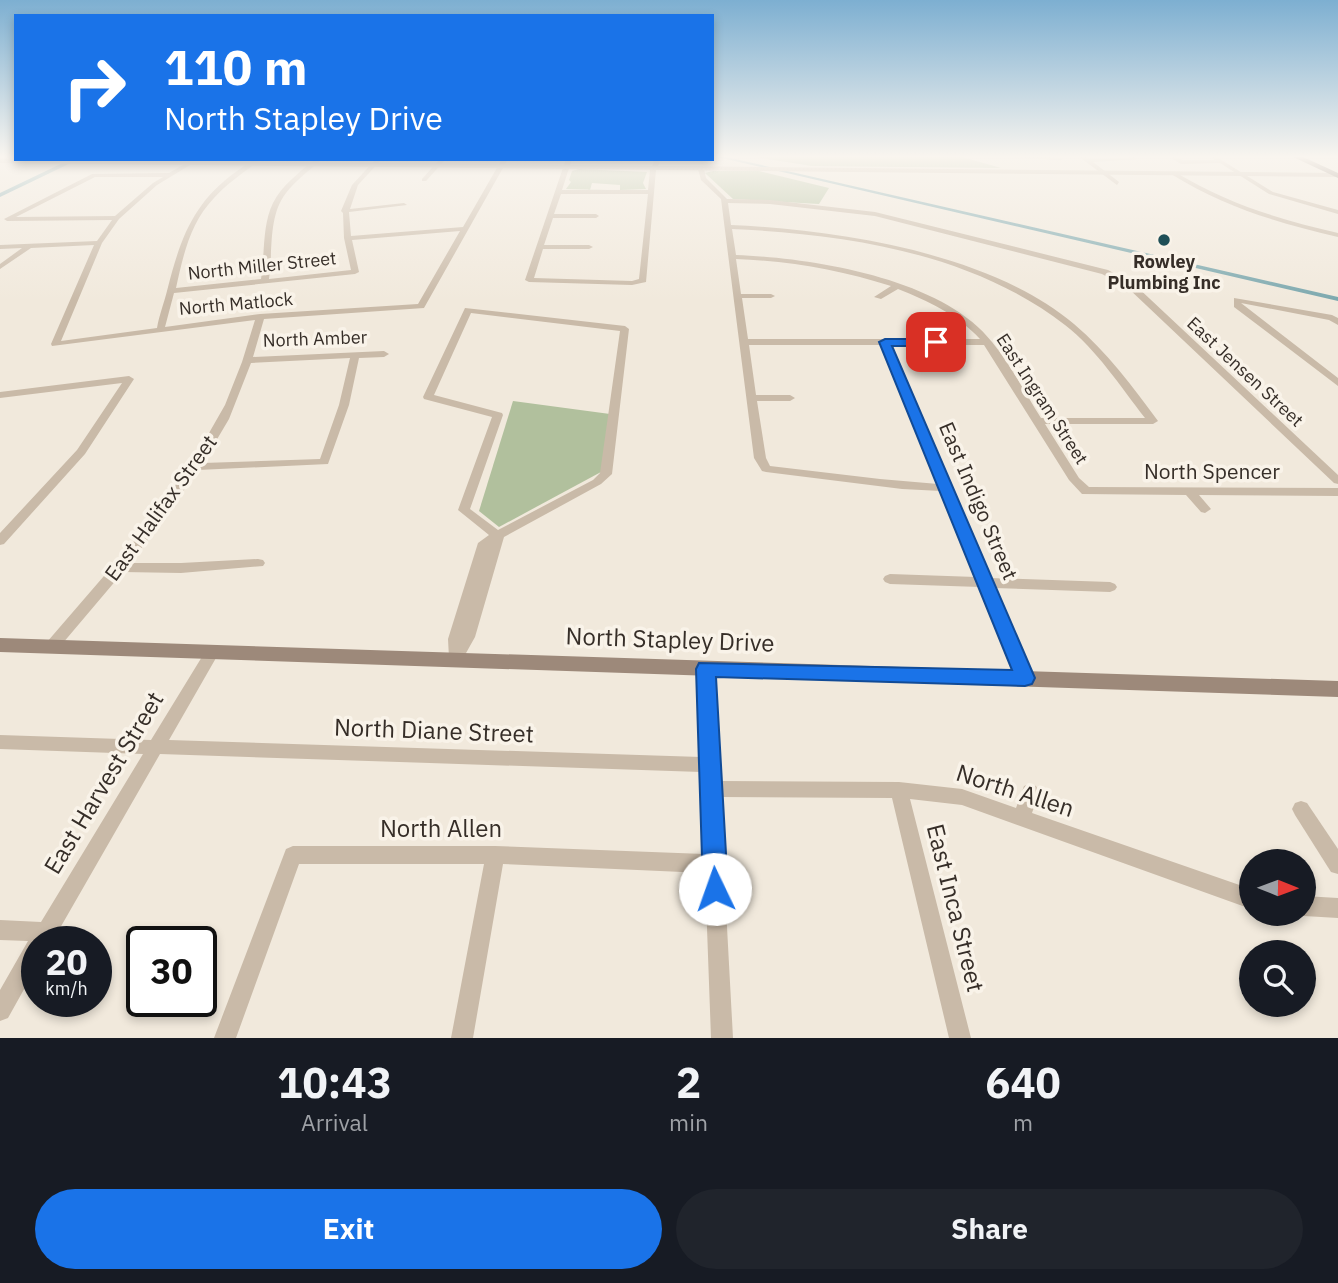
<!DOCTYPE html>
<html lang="en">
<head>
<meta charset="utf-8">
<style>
  body { margin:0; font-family:"IBM Plex Sans",sans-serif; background:#20242c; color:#f1f3f6; height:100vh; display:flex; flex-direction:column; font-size:26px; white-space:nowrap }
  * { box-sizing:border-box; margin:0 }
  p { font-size:23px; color:#9ea1a6 }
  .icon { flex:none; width:38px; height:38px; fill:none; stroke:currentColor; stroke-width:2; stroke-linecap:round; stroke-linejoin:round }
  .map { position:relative; height:1038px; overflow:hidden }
  .details { display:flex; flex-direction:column; background:#171b24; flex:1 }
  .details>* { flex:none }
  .banner { position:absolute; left:14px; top:14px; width:700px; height:147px; border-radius:0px; box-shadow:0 4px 10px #0003; background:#1a73e8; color:#fff; overflow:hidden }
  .needle { width:46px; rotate:91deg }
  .tools { position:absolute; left:1239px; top:849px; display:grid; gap:14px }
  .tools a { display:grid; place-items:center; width:77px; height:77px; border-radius:50%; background:#171b24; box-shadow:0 4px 10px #0003; font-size:35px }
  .speed { position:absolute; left:21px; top:926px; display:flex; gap:14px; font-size:35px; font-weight:700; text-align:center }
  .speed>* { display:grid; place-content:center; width:91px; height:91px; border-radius:50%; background:#171b24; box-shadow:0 4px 10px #0003; line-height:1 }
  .speed small { font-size:18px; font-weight:400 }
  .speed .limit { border:4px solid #111; border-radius:10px; background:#fff; color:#111 }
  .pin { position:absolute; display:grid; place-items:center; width:60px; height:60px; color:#fff; margin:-30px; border-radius:14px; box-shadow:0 4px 10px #0006 }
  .me { position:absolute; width:77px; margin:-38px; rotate:357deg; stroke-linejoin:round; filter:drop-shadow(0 0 5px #0008) }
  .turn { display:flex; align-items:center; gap:24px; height:147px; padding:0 35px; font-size:32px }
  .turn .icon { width:91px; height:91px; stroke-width:2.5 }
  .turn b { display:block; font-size:49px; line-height:60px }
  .eta { display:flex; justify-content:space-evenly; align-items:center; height:119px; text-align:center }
  .eta b { font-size:42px; font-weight:800; line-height:49px }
  .cta { display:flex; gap:14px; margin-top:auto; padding:14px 35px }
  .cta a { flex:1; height:80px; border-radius:42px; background:#1a73e8; color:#fff; font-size:28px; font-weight:800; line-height:80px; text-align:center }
  .cta a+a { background:#20242c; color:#f1f3f6 }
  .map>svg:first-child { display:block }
  .green { fill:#b1c09d }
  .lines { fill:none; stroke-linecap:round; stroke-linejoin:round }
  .canal { fill:#7ca8ae; fill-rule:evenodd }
  .minor { fill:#c9baa8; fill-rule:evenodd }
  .tertiary { fill:#c9baa8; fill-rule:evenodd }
  .secondary { fill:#9d897a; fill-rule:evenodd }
  .primary { fill:#78665a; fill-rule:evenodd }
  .route { fill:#1a73e8; stroke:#114b97; stroke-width:2 }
  .poi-dot { fill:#1f4f57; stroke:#f9f3e9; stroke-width:2.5 }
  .labels { text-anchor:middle; stroke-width:7; stroke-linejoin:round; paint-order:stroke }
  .far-poi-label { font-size:18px; font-weight:bold; fill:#362e28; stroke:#f9f3e9 }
  .far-street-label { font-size:18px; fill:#362e28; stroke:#f9f3e9 }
  .street-label { font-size:21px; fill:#362e28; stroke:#f9f3e9 }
  .near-street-label { font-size:24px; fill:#362e28; stroke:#f9f3e9 }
</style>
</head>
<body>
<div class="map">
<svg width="1338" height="1038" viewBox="0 0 1338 1038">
  <rect width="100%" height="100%" fill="#f1e9dc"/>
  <!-- green -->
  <g class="green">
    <path d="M747,156H959L1001,168L812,166Z"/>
    <path d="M579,169L647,172L643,183L646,189L620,190V185L592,183L590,190H608L566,189L571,182L569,180L572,171Z"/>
    <path d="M713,171H759L829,188L819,204L733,199L705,173Z"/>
    <path d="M513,401L610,414L601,472L499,527L479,511Z"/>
  </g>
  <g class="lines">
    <!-- canal -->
    <g class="canal">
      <path d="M713,156H722L1338,297V301Z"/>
      <path d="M71,159H79L0,197V193Z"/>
    </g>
    <!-- minor -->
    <g class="minor">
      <path d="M987,156H1038L1064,158L1061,160Z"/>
      <path d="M1078,156H1084L1089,159L1135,157L1138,159L1093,162L1119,182L1117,185Z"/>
      <path d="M1168,156H1174L1182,160H1215L1209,156H1215L1273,192L1338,210V214L1269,194L1220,163L1181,164Z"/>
      <path d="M193,159H200L157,185L119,219L102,243L61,341L157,328C159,316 164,303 167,291C180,240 192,203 237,171C245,166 251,159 261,159C245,172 227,183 214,198C190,223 183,256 176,288L261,279C265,255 262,225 273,203C282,185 300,172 315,159H322C310,170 296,180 286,193C268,216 273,251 269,279L351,270L344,238L343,213L341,211L352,185L376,159H382L358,185L350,209L404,203L407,205L349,212L351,236L463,227L502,159H508L424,308L264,319L253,357L384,351L389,354L384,357L359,358L349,405L328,464L198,470L164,519L130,563H181L258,559L263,560L265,563L263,566L181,573L123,572L57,650L52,652L47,650L45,646L47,642L135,540L193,461L225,405L242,362L255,320L52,346L51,344L94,245L31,248L0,269V264L22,248L0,249V245L97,241L112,220L7,221L4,219L92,174L169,173ZM95,177H163L153,183L115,216L16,217ZM460,231L418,304L260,314L165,327L174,293L355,274L359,272L352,240ZM350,358L339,405L320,459L203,463L229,419L251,363Z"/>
      <path d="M440,159H446L426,181H422V179Z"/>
      <path d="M566,159H572L562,190H648L650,170L654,162L650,159H657L660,162L656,170L646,282L632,285L529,282L525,280ZM561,194H648L639,279L632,281L534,278L543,249H589L593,247L589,245H544L553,218H596L599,216L596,214H554Z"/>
      <path d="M701,167L704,169L706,178L727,199L770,200L875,212L1108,270L1134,284L1338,475V484L1334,483L1128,288L1102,274L875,216L770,204L728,203L731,225C839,230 990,253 1074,324C1107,352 1133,387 1158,421L1153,424H1045L1079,478L1089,487L1338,488V496L1199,495L1211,509L1205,513L1201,512L1186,495L1082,494L1069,480L984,345H890L950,485L954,488L952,490L990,578L1110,582L1115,584L1117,587L1115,590L1110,592L994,588L1033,678L1030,682L1025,684L1020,682L980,587L890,584L885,582L883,579L885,576L890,574L976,577L941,491L902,489L766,472L762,471L754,458L721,199L701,180L698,169ZM732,229C846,234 972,253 1065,325C1097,350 1120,386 1145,418H1041C1025,393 1010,364 992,342C942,278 812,258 736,255ZM736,259C790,261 840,270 891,286L874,297L881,299L898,289C928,301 958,315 980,339H748L742,298H771L775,296L771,294H741ZM749,345H881L938,484L880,479L770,466L766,458L757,401H790L795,398L790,395H756Z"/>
      <path d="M1171,172H1175C1228,204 1278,219 1338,233V237C1276,222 1226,208 1171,174Z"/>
      <path d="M1234,298L1332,315L1338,318V325L1329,320L1241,303L1338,378V386L1234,307Z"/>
      <path d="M465,308L625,326L629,329L612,474L601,484L504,537L475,637L461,662L456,664L451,662L449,658L448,639L478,543L489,535L458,510L492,417L424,399L423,397ZM471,313L620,331L600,473L593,480L498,530L470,509L503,415L502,413L434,395Z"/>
      <path d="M129,376L134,379L85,454L4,544L0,545V533L77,450L122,383L0,398V392Z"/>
      <path d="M213,645L218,647L220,651L169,740L701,757L697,669L700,665L705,663L710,665L713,669L719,781L899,782L962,789L1016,808L1024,786L1030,784L1036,786L1039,792L1032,813L1251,889V909L962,805L910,799L971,1038H949L892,798L720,797L733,1038H711L705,873L503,864L473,1038H451L484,864H299L236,1038H214L286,849L293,846H495L704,854L701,772L160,754L52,942H37V966L8,1018L0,1021V990L28,941L0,940V920L41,922L143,754L0,749V735L151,740L208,647Z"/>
      <path d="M1301,801L1307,803L1338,849V874L1331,872L1295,815L1292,809L1295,803Z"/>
      <path d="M1304,896L1338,898V918L1304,916L1299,914H1304Z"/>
    </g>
    <!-- tertiary -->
    <path class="tertiary" d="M0,159L1338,173V177L0,163Z"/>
    <!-- secondary -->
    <path class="secondary" d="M0,638L1338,681V697L0,652Z"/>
    <!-- primary -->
    <path class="primary" d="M1291,156H1301L1338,173V178Z"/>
  </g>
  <!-- sky -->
  <linearGradient id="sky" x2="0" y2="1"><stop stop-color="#7dafd1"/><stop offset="0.52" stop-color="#f9f5ef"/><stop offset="1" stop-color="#f9f5ef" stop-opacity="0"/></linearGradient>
  <rect width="1338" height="301" fill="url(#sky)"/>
  <!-- route -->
  <path class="route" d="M885,339H936L942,342L936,346H892L1035,678L1032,684L1025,686L716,677L728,889L724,897L715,901L707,897L703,889L696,669L699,663L1012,670L879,342Z"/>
  <!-- markers -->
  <circle class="poi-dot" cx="1164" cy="240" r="7"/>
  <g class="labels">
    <!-- far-poi labels -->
    <g class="far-poi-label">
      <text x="1164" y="268">Rowley<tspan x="1164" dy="21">Plumbing Inc</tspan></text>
    </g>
    <!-- far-street labels -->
    <g class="far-street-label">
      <text transform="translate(262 266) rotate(-6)" y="6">North Miller Street</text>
      <text transform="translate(236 304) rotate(-5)" y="6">North Matlock</text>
      <text transform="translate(315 339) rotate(-2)" y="6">North Amber</text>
      <text transform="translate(1245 372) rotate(43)" y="6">East Jensen Street</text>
      <text transform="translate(1042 399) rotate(57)" y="6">East Ingram Street</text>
    </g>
    <!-- street labels -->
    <g class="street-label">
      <text x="1212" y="479">North Spencer</text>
      <text transform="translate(978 501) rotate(67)" y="7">East Indigo Street</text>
      <text transform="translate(161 508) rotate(-54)" y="7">East Halifax Street</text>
    </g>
    <!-- near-street labels -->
    <g class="near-street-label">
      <text transform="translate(670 640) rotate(2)" y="8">North Stapley Drive</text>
      <text transform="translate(434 731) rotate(2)" y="8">North Diane Street</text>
      <text transform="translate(104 783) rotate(-59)" y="8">East Harvest Street</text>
      <text transform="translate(1015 791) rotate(18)" y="8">North Allen</text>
      <text x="441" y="837">North Allen</text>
      <text transform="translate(955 908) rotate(76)" y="8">East Inca Street</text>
    </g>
  </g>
</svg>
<div class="tools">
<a><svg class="needle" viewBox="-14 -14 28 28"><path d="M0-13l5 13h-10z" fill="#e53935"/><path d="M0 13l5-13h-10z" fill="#9ea1a6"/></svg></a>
<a><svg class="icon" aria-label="search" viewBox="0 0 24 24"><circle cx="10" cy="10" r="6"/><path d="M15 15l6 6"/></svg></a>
</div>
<div class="speed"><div>20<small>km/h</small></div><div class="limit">30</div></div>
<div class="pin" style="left:936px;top:342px;background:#d93025"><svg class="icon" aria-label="arrive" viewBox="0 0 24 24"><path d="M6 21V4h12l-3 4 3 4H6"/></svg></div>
<svg class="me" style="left:715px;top:889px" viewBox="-20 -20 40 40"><circle r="19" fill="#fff"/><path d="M0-13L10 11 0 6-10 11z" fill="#1a73e8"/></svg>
<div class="banner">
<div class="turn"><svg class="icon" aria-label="right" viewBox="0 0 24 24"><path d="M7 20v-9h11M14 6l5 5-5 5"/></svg><div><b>110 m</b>North Stapley Drive</div></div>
</div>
</div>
<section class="details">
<div class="eta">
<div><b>10:43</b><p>Arrival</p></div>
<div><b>2</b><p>min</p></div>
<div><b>640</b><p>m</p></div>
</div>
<div class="cta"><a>Exit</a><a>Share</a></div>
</section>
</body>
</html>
